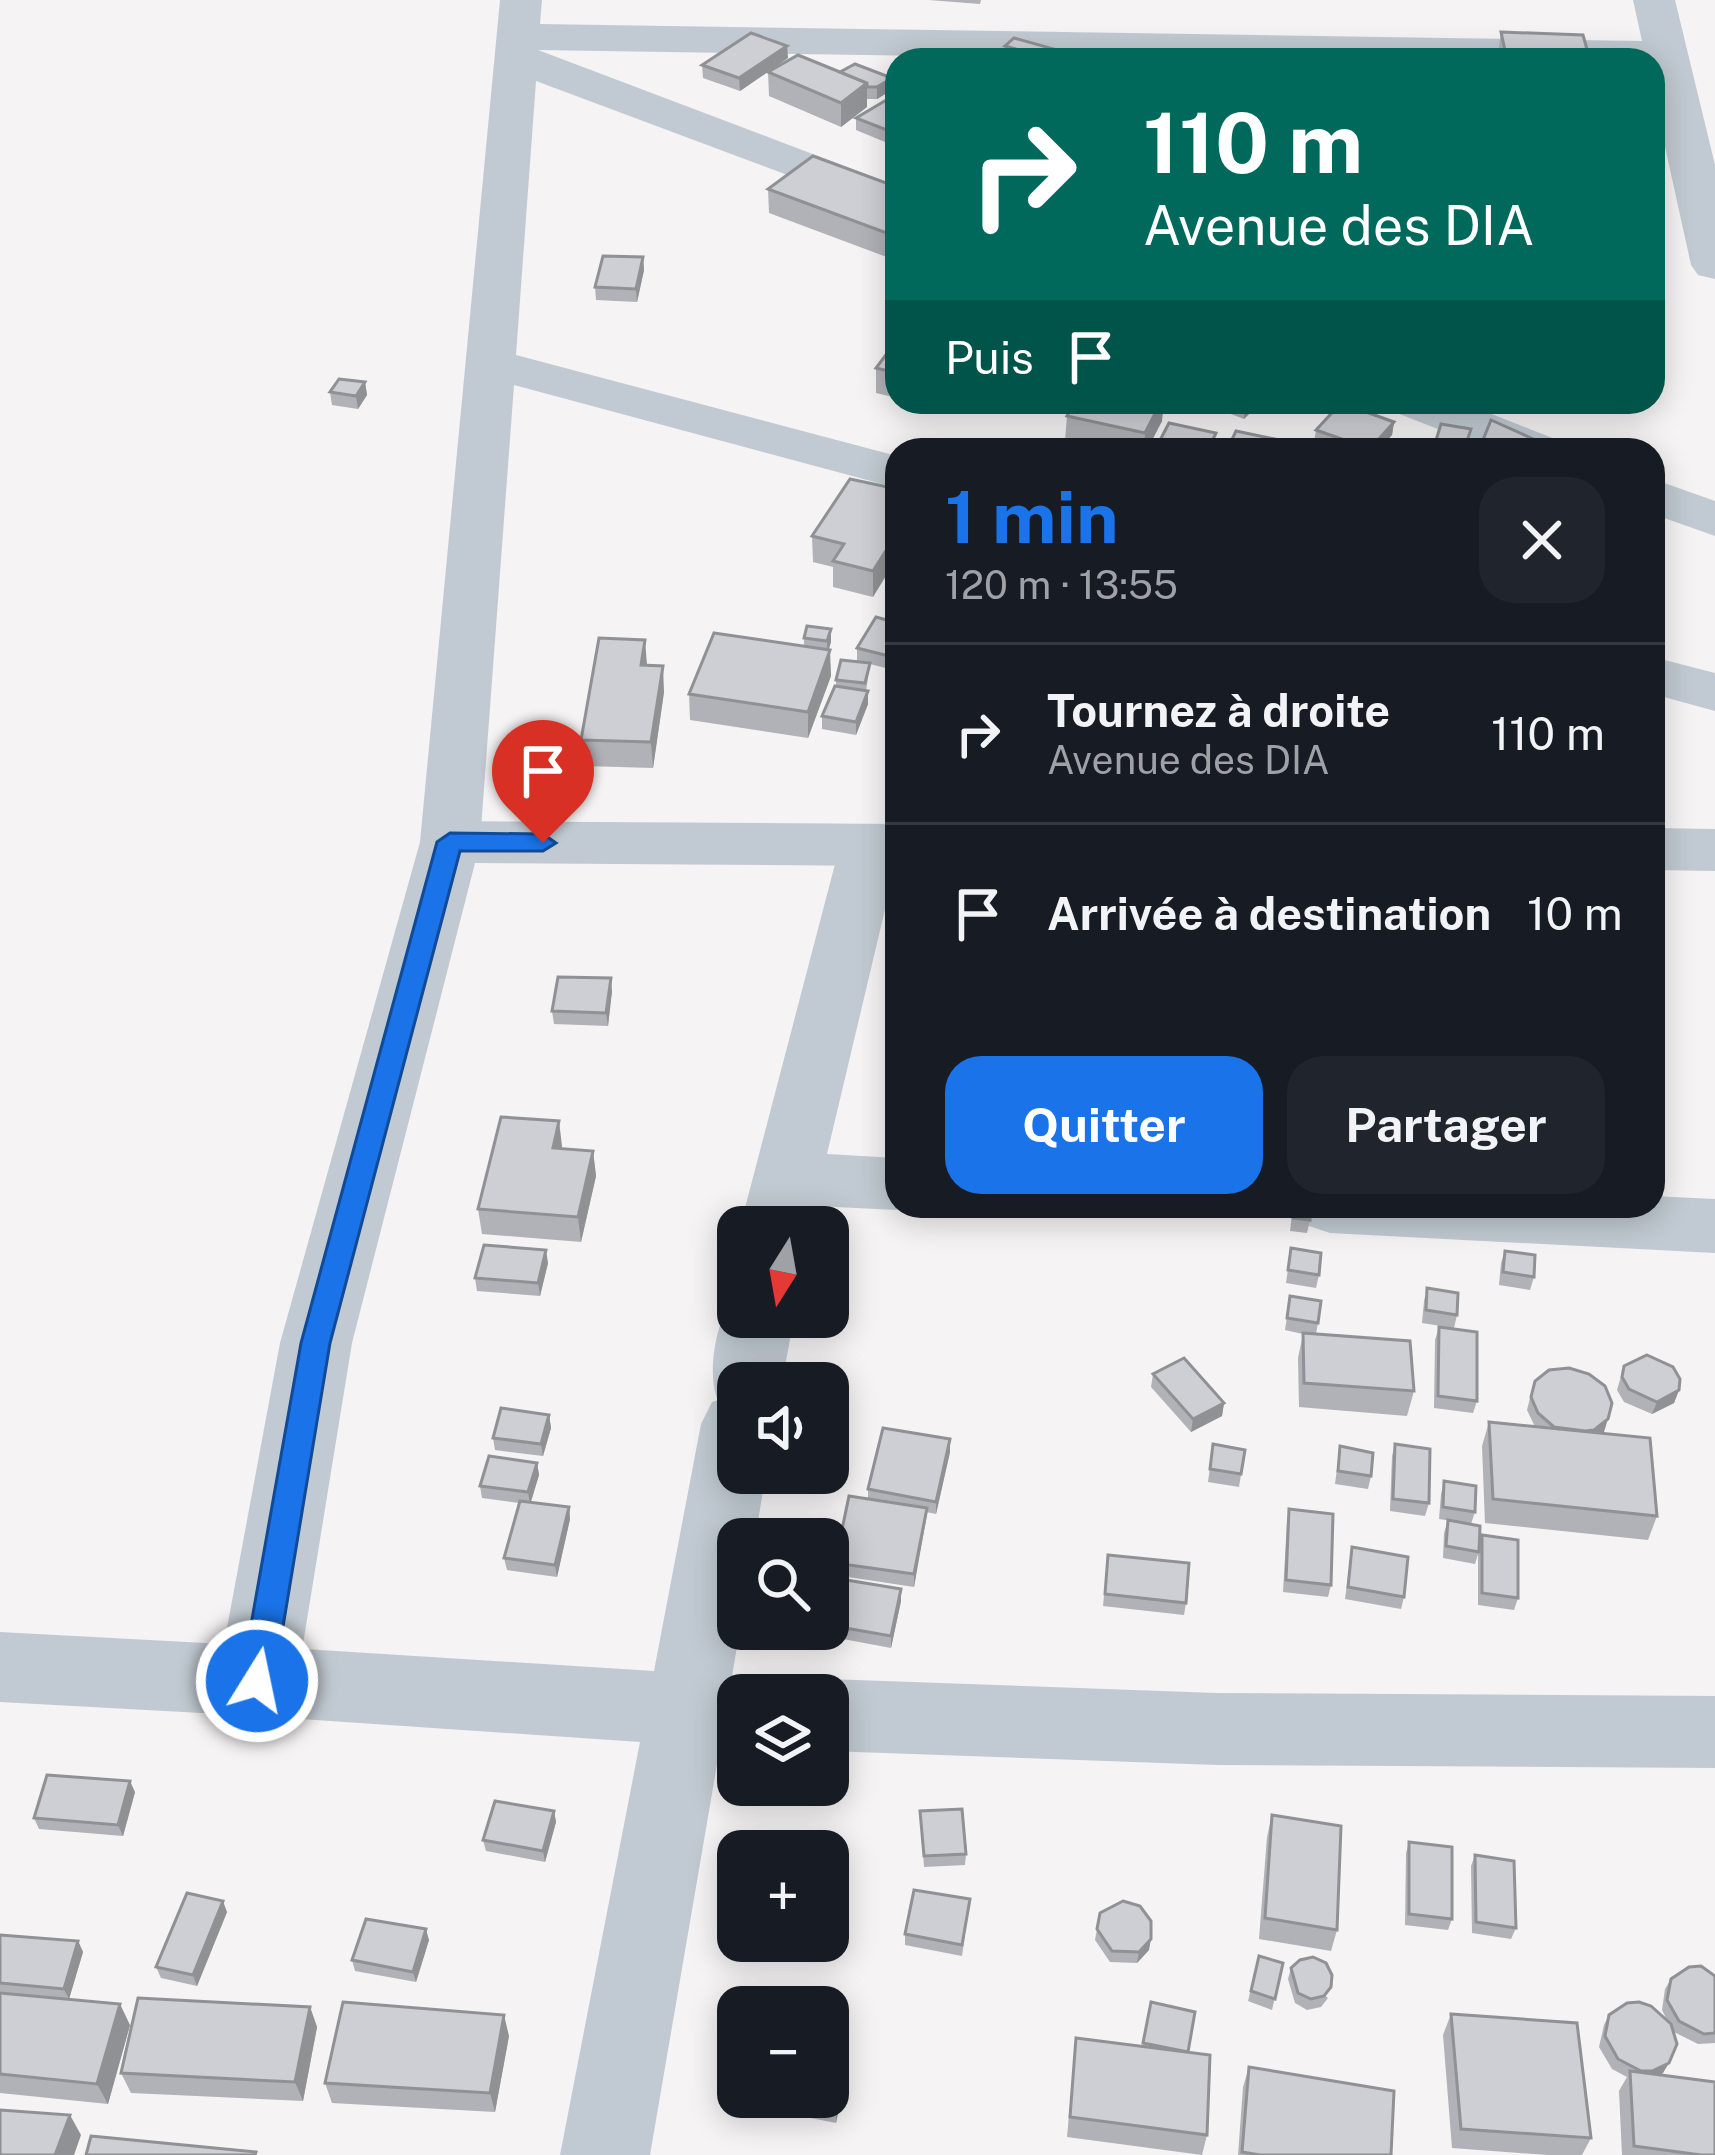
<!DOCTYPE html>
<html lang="fr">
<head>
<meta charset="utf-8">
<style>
  body { margin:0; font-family:"Public Sans",sans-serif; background:#20242c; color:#f1f3f6; height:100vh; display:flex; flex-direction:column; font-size:45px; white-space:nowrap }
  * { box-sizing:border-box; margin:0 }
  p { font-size:39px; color:#9ea1a6 }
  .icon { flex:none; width:66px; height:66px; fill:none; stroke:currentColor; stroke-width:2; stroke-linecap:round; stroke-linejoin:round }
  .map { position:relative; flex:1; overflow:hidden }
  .drawer { position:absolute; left:885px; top:438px; width:780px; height:780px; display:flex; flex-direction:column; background:#171b24; border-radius:36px; box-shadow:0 6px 30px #0003 }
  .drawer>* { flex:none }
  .guide { position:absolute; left:885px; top:48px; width:780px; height:366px; border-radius:36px; box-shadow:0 6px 30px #0003; background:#00695c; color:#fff; overflow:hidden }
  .needle { width:78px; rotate:191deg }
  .controls { position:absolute; left:717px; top:1206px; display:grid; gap:24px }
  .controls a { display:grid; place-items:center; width:132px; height:132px; border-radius:24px; background:#171b24; box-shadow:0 6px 30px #0003; font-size:60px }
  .pin { position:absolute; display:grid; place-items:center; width:102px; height:102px; color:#fff; margin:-123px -51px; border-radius:50% 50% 50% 0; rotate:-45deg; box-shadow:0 0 12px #0007 }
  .pin .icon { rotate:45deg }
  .me { position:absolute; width:132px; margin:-66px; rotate:10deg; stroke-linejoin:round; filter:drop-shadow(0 0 9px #0008) }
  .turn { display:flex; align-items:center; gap:42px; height:252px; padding:0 60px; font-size:54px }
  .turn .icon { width:156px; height:156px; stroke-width:2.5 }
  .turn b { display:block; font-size:84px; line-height:102px }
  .then { display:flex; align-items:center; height:114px; padding:0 60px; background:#0003; gap:24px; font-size:45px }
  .round { display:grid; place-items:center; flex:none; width:126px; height:126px; border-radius:36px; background:#20242c }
  .overview { display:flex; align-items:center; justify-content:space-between; height:204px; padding:0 60px }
  h1 { font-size:72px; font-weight:700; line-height:90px; color:#1a73e8 }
  .action { display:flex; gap:24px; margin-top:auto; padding:24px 60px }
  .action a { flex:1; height:138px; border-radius:36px; background:#1a73e8; color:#fff; font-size:48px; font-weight:700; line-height:138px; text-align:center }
  .action a+a { background:#20242c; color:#f1f3f6 }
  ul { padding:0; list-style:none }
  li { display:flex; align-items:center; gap:36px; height:180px; padding:0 60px; border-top:3px solid #363941 }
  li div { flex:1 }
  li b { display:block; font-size:45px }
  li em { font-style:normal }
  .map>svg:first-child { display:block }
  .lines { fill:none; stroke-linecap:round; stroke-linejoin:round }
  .minor { fill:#c1cad2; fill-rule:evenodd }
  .tertiary { fill:#c1cad2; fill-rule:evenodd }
  .wall { fill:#b0b2b7 }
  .shaded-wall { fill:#909195 }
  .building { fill:#cdcfd5; stroke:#909195; stroke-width:3 }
  .route { fill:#1a73e8; stroke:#114b97; stroke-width:3 }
</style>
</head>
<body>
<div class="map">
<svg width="1715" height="2155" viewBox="0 0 1715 2155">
  <rect width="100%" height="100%" fill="#f5f3f3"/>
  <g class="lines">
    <!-- minor -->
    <g class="minor">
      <path d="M500,0H542L540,24L1642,41L1633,0H1675L1715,165V279L1698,275L1691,265L1653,92V60H1192L538,50L897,186V216L536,81L516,355L897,456V488L514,385L480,842L472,857L450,863L428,857L420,842Z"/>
      <path d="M1389,402H1461L1555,439L1563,450H1491L1397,413Z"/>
      <path d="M1653,479L1715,501V536L1653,514Z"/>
      <path d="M1653,657L1715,673V711L1653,694Z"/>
      <path d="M870,824L892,830L897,839V859L827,1154L897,1158V1206H910L897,1210L815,1206L810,1227H740L840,845L848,830Z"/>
      <path d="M1653,1196L1715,1199V1253L1330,1233L1306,1225L1296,1206H1653Z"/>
      <path d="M738,1295V1317H794L782,1383H738V1473H766L755,1539H738L740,1629L732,1676L766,1687L770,1695H738V1748L720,1747L650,2155H560L640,1742L257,1716L229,1706L217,1681L229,1656L257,1646L654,1671L701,1424L712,1402L718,1400C706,1375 716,1313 738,1295Z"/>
      <path d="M828,1679L1217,1693L1715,1696V1768L1217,1765L828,1751V1695H797L800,1690Z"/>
    </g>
    <!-- tertiary -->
    <g class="tertiary">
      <path d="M450,821L897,824V866L475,863L352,1343L297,1681L285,1706L257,1716L0,1702V1632L224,1644L280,1343L420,842L428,827Z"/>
      <path d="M1653,828L1715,829V871L1653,870Z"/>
    </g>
  </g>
  <!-- wall -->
  <g class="wall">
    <path d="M929,0H981L980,4Z"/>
    <path d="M1501,32L1590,60H1497Z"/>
    <path d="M787,46L788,58L740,91L703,78L702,65Z"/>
    <path d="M1005,46L1082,57V60H1011L1005,58Z"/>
    <path d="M768,72H840L892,78V88L897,85V147L856,130V118L886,101V93L877,99H867V107L841,127L769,96Z"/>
    <path d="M897,187V255L892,259L769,213L768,189Z"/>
    <path d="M643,257L644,270L637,302L596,300L595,287Z"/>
    <path d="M897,340V398L876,393V368Z"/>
    <path d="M365,382L367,395L358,409L332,405L330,392Z"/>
    <path d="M1199,402H1261L1244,419Z"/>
    <path d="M1067,416L1162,421L1147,450H1106L1065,441Z"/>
    <path d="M1394,422L1392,435L1382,446L1403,450H1335L1314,442L1316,430Z"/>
    <path d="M897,489L873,597L833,587V567L813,562L812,536Z"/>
    <path d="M897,623V671L870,664L866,691H868V704L856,735L822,729V716L836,686V680L857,661V648Z"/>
    <path d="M804,638L831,642L829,650L831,676L808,738L690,720L689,694L804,646Z"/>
    <path d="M647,666L664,692L653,768L584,766L581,740Z"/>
    <path d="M612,991L608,1026L554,1024L552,1011Z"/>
    <path d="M1653,1012L1663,1083L1659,1096H1653Z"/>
    <path d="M562,1146V1148L593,1151L596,1176L581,1242L482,1234L478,1209Z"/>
    <path d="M1293,1206L1310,1220L1307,1233L1290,1231Z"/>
    <path d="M1291,1248L1319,1275L1316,1288L1286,1283Z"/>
    <path d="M1505,1251L1534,1277L1530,1290L1499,1285L1501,1263Z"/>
    <path d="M548,1263L540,1296L477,1291L475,1278Z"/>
    <path d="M1427,1288L1457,1315L1454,1328L1422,1323L1424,1301Z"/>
    <path d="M1290,1296L1318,1323L1316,1334L1414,1391L1407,1416L1299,1407L1298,1358L1303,1334L1285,1330Z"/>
    <path d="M1439,1327L1477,1401L1473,1413L1434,1408L1435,1340Z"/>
    <path d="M1624,1366L1679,1390L1674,1403L1652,1414L1624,1402L1617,1390Z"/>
    <path d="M1153,1374L1224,1403L1222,1416L1191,1432L1151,1387Z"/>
    <path d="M1531,1394L1604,1432L1602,1433L1657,1516L1648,1540L1485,1523L1482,1446L1489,1422L1535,1427L1527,1410Z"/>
    <path d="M549,1415L551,1428L543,1456L495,1450L493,1438Z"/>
    <path d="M950,1439V1452L936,1514L926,1512L914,1587L835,1575V1563L868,1499V1489Z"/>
    <path d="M1213,1444L1245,1450L1239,1487L1208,1482Z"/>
    <path d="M1395,1444L1429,1503L1425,1516L1390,1511L1392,1456Z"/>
    <path d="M1340,1446L1371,1476L1368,1489L1335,1484Z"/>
    <path d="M537,1463L539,1475L531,1502L569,1507L570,1519L557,1577L507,1570L504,1558L519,1503L482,1498L480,1486Z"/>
    <path d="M1444,1481L1475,1512L1471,1524L1439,1519L1441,1494Z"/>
    <path d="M1289,1509L1331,1585L1328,1597L1283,1592L1287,1521Z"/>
    <path d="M1448,1520L1479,1544L1482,1535L1518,1598L1514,1610L1478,1605V1554L1475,1564L1443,1558L1444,1533Z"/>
    <path d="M1352,1547L1404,1597L1401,1609L1345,1599Z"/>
    <path d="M1108,1555L1186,1603L1184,1615L1103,1606Z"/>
    <path d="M828,1577L901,1601L891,1648L811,1633V1629H828Z"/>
    <path d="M135,1792L123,1836L39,1829L34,1818Z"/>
    <path d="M554,1811L556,1822L545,1862L486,1851L483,1840Z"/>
    <path d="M920,1811L966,1854L965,1865L924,1867Z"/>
    <path d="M1272,1815L1337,1930L1331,1951L1259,1939L1267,1837Z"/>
    <path d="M1409,1842L1452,1919L1448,1930L1405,1925L1406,1853Z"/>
    <path d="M1475,1855L1516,1928L1511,1939L1472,1933L1471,1866Z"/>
    <path d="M970,1899L962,1956L905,1945V1934Z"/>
    <path d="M227,1912L197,1986L161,1978L156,1967Z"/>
    <path d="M1100,1913L1149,1950L1137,1963L1110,1962L1095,1940Z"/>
    <path d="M0,1935L78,1941L83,1952L69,1999L130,2025L108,2104L0,2093Z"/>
    <path d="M429,1940L416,1982L355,1971L352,1960Z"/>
    <path d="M1259,1956L1283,1963L1272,2010L1248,2001Z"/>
    <path d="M1291,1968L1328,1998L1321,2007L1307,2010L1295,2003L1288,1979Z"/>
    <path d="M1715,1976V2043L1698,2044L1674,2032L1663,2073L1659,2075L1715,2155H1622L1619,2091L1627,2077L1612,2069L1599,2047L1604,2025L1609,2015L1667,2020L1662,2010L1665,1989L1671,1979Z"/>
    <path d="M1151,2002L1188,2052L1207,2135L1202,2155L1067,2137L1076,2038L1143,2047Z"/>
    <path d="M310,2007L317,2027L303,2101L131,2093L121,2073Z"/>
    <path d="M1451,2014L1591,2138L1582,2155H1548L1452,2148L1443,2035Z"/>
    <path d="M509,2036L495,2112L332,2103L325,2083Z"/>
    <path d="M846,2062V2072L836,2123L770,2110L769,2100Z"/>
    <path d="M1249,2067L1391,2155H1238L1243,2087Z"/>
  </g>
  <!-- shaded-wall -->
  <g class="shaded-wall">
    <path d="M787,46L788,58L740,91L739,78Z"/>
    <path d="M892,78V90L877,99V87Z"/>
    <path d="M867,83V107L841,127V103Z"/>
    <path d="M897,231V255L892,259V235Z"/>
    <path d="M643,257L644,270L637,302L636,289Z"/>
    <path d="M365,382L367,395L358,409L356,396Z"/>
    <path d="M1161,402H1164L1162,421L1147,450H1144L1145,433Z"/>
    <path d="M1250,402H1261L1244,419L1245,406Z"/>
    <path d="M1394,422L1392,435L1378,450H1369Z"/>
    <path d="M897,533V558L873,597V571Z"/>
    <path d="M831,629V642L827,654V641Z"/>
    <path d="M645,640L647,665H641Z"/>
    <path d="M830,650L831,676L808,738V712Z"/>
    <path d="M663,666L664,692L653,768L651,742Z"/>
    <path d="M868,691V704L856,735V722Z"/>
    <path d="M611,978L612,991L608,1026L606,1013Z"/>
    <path d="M559,1121L562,1146L556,1173L553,1148Z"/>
    <path d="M593,1151L596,1176L581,1242L578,1217Z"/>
    <path d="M546,1250L548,1263L540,1296L538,1283Z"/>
    <path d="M1679,1390L1674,1403L1652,1414L1657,1402Z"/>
    <path d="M1224,1403L1222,1416L1191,1432L1193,1419Z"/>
    <path d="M549,1415L551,1428L543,1456L541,1444Z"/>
    <path d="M1608,1419L1604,1432L1590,1443L1594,1430Z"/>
    <path d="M950,1439V1452L936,1514V1502Z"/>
    <path d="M537,1463L539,1475L530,1504L528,1492Z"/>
    <path d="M569,1507L570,1519L557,1577L555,1565Z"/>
    <path d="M927,1508L926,1520L914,1587V1574Z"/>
    <path d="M901,1589V1601L891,1648V1636Z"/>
    <path d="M130,1781L135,1792L123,1836L118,1825Z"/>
    <path d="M554,1811L556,1822L545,1862L543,1851Z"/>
    <path d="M223,1901L227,1912L197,1986L193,1975Z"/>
    <path d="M426,1929L429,1940L416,1982L413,1972Z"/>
    <path d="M1151,1939L1149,1950L1137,1963L1139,1952Z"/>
    <path d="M78,1941L83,1952L69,1999L64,1989Z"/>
    <path d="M120,2004L130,2025L108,2104L97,2084Z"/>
    <path d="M310,2007L317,2027L303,2101L295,2082Z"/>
    <path d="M504,2015L509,2036L495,2112L490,2093Z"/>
    <path d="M846,2062V2072L836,2123V2113Z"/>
    <path d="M1669,2063L1663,2073L1646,2082L1652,2071Z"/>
    <path d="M70,2115L81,2135L74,2155H55Z"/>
  </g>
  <!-- building -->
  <g class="building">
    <path d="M1501,32L1583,35L1590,60H1507Z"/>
    <path d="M751,33L787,46L739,78L702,65Z"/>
    <path d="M1014,38L1082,57L1079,60H1055L1005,46Z"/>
    <path d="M798,55L867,83L841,103L768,72Z"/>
    <path d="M855,64L892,78L877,87H867V83L840,72Z"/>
    <path d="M897,85V100L886,92Z"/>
    <path d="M888,99L897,101V134L856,118Z"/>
    <path d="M813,156L897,187V231L892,235L768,189Z"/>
    <path d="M603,256L643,257L636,289L595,287Z"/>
    <path d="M897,340V373L876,368Z"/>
    <path d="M339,379L365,382L356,396L330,392Z"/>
    <path d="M1075,402H1161L1145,433L1067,416Z"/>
    <path d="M1341,403L1394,422L1370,449L1316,430Z"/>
    <path d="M1491,420L1558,450H1479Z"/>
    <path d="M1169,423L1216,433L1208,450H1177L1157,446Z"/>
    <path d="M1441,424L1471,429L1464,450H1433Z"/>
    <path d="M1236,431L1294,443L1290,450H1227Z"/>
    <path d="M1376,445L1403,450H1374Z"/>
    <path d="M850,479L897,489V533L873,571L833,561L844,544L812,536Z"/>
    <path d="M876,617L897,623V658L857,648Z"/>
    <path d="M807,626L831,629L827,641L804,638Z"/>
    <path d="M714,633L830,650L808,712L689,694Z"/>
    <path d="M599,638L645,640L641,665L663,666L651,742L581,740Z"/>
    <path d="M841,660L870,663L865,683L836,680Z"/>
    <path d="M835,686L868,691L856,722L822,716Z"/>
    <path d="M558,977L611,978L606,1013L552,1011Z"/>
    <path d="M1653,1012H1661L1663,1083L1653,1082Z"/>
    <path d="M501,1117L559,1121L553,1148L593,1151L578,1217L478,1209Z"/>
    <path d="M1293,1206H1310V1220L1293,1218Z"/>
    <path d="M484,1245L546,1250L538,1283L475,1278Z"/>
    <path d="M1291,1248L1321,1253L1319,1275L1288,1270Z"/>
    <path d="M1505,1251L1535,1255L1534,1277L1503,1272Z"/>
    <path d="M1427,1288L1458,1293L1457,1315L1426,1310Z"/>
    <path d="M1290,1296L1321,1301L1318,1323L1287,1318Z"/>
    <path d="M1439,1327L1477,1332V1401L1438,1396Z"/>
    <path d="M1303,1333L1410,1341L1414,1391L1304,1383Z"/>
    <path d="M1647,1355L1673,1367L1680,1379L1679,1390L1657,1402L1629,1389L1622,1377L1624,1366Z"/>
    <path d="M1184,1358L1224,1403L1193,1419L1153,1374Z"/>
    <path d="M1569,1368L1589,1374L1605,1386L1612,1403L1608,1419L1594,1430L1585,1431L1554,1427L1538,1413L1531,1397L1535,1381L1549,1370Z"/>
    <path d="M501,1408L549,1415L541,1444L493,1438Z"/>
    <path d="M1489,1422L1650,1438L1657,1516L1493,1499Z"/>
    <path d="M883,1428L950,1439L936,1502L868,1489Z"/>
    <path d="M1213,1444L1245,1450L1241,1474L1210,1469Z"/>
    <path d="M1395,1444L1430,1449L1429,1503L1393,1499Z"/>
    <path d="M1340,1446L1373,1453L1371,1476L1338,1471Z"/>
    <path d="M489,1456L537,1463L528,1492L480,1486Z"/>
    <path d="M1444,1481L1476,1486L1475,1512L1443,1507Z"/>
    <path d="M849,1496L927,1508L914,1574L835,1563Z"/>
    <path d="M520,1501L569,1507L555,1565L504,1558Z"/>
    <path d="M1289,1509L1333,1514L1331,1585L1286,1580Z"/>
    <path d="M1448,1520L1480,1526L1479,1552L1446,1546Z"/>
    <path d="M1482,1535L1518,1540V1598L1482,1593Z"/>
    <path d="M1352,1547L1408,1557L1404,1597L1348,1587Z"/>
    <path d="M1108,1555L1189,1563L1186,1603L1105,1594Z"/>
    <path d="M828,1577L901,1589L891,1636L828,1625Z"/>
    <path d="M47,1775L130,1781L118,1825L34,1818Z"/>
    <path d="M495,1801L554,1811L543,1851L483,1840Z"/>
    <path d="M962,1809L966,1854L924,1856L920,1811Z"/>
    <path d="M1272,1815L1341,1826L1337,1930L1265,1918Z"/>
    <path d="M1409,1842L1452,1847V1919L1409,1914Z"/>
    <path d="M1475,1855L1514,1861L1516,1928L1476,1922Z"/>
    <path d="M914,1890L970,1899L962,1945L905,1934Z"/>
    <path d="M187,1893L223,1901L193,1975L156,1967Z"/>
    <path d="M1123,1901L1140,1906L1151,1921V1939L1139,1952L1112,1951L1097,1929L1100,1913Z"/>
    <path d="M366,1919L426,1929L413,1972L352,1960Z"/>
    <path d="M0,1935L78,1941L64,1989L0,1983Z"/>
    <path d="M1259,1956L1283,1963L1275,1999L1251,1991Z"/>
    <path d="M1313,1957L1326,1963L1332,1975L1331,1987L1324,1996L1311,1999L1298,1993L1291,1968L1300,1960Z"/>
    <path d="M1701,1966L1715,1976V2033L1704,2034L1679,2021L1667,2000L1671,1979L1689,1967Z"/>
    <path d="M0,1993L120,2004L97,2084L0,2074Z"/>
    <path d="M138,1998L310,2007L295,2082L121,2073Z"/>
    <path d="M343,2002L504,2015L490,2093L325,2083Z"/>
    <path d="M1151,2002L1195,2012L1188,2052L1143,2043Z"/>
    <path d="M1639,2002L1651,2006L1671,2024L1677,2044L1669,2063L1652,2071H1641L1618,2059L1605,2036L1609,2015L1627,2003Z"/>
    <path d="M1451,2014L1577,2023L1591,2138L1461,2129Z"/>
    <path d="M1076,2038L1210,2055L1207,2135L1070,2117Z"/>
    <path d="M828,2058L846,2062L836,2113L769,2100L770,2097H828Z"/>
    <path d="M1249,2067L1394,2091L1391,2155H1260L1242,2152Z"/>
    <path d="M1630,2071L1715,2082V2155H1701L1634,2146Z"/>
    <path d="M0,2110L70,2115L55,2155H0Z"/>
    <path d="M91,2136L256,2152L255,2155H86Z"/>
  </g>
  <!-- route -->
  <path class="route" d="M450,833L543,834L556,843L543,851H460L330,1343L274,1681L269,1691L257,1695L246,1691L241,1681L301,1343L437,842Z"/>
</svg>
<div class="controls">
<a><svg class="needle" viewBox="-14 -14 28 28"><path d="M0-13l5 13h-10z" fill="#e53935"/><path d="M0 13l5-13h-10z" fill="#9ea1a6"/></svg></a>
<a><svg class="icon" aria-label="sound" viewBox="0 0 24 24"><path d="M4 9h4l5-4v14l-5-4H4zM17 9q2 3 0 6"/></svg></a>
<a><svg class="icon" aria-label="search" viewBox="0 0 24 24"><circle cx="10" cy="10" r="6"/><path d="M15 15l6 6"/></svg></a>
<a><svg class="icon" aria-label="layers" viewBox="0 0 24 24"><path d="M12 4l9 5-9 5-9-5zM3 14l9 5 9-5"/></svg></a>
<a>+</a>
<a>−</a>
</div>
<div class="pin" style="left:543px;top:843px;background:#d93025"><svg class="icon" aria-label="arrive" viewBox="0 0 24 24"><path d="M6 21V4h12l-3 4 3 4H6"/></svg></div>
<svg class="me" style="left:257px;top:1681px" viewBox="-20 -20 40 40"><circle r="17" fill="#1a73e8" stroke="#fff" stroke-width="3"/><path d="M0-11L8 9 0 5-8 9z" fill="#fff"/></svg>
<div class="guide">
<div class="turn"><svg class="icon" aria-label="right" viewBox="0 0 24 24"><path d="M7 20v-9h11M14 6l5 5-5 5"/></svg><div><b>110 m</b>Avenue des DIA</div></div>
<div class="then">Puis<svg class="icon" aria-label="arrive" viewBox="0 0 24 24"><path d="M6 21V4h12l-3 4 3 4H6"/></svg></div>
</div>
<section class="drawer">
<div class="overview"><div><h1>1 min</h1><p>120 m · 13:55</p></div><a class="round"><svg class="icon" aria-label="close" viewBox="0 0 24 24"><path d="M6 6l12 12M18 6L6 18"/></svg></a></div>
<ul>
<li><svg class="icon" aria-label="right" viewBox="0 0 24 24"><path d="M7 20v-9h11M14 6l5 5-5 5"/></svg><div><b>Tournez à droite</b><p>Avenue des DIA</p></div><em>110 m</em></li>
<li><svg class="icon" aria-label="arrive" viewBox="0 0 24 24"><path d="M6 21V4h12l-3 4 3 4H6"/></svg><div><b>Arrivée à destination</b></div><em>10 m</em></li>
</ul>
<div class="action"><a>Quitter</a><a>Partager</a></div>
</section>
</div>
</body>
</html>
